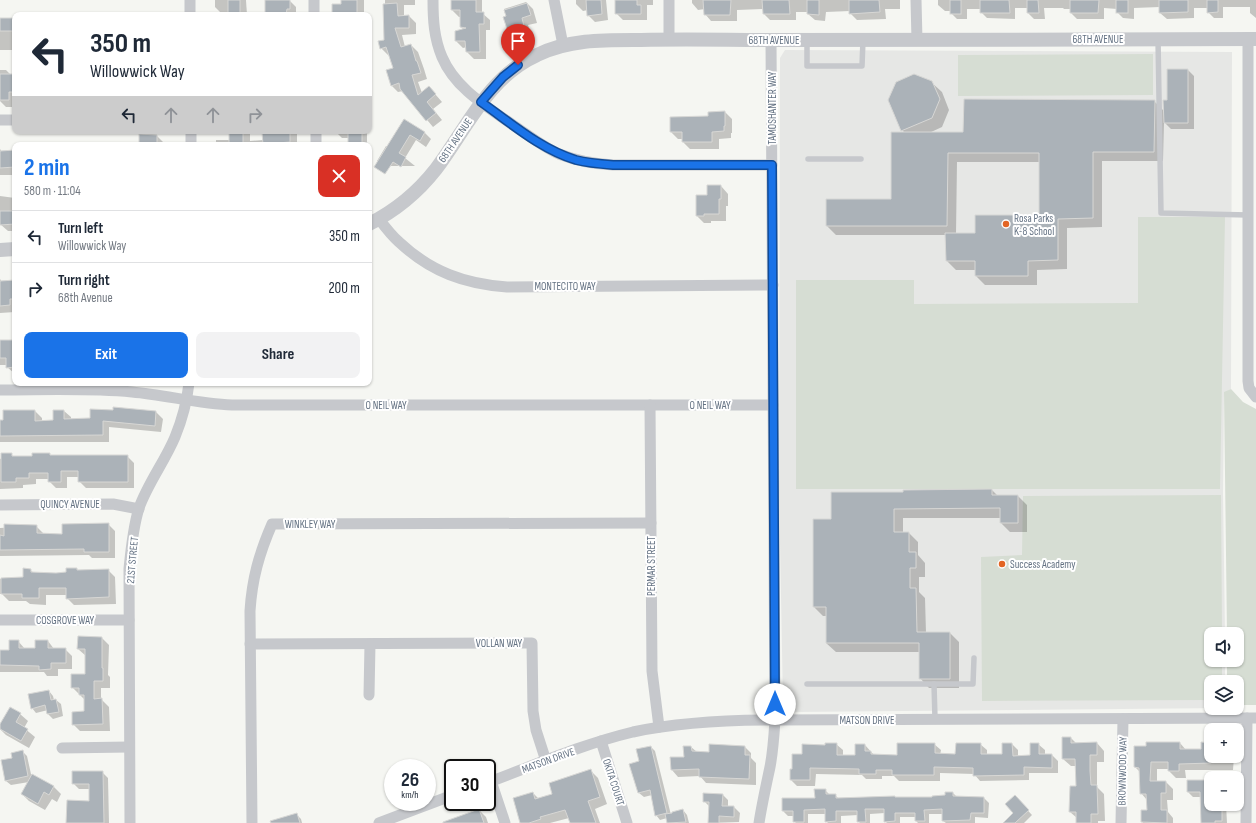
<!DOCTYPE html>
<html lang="en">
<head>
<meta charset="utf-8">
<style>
  body { margin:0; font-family:"Sofia Sans Condensed",sans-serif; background:#f2f2f3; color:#1f2937; height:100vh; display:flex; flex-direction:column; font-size:15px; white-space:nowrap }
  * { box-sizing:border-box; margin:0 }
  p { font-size:13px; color:#747a83 }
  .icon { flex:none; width:22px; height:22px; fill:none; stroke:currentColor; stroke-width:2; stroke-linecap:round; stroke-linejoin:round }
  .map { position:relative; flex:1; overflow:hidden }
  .sheet { position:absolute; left:12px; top:142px; width:360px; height:244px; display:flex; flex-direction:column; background:#fff; border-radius:8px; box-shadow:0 1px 3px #0004 }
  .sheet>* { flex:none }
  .hud { position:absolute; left:12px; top:12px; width:360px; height:122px; border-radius:8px; box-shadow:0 1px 3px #0004; background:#fff; color:#1f2937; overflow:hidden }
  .fabs { position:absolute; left:1204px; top:627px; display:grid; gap:8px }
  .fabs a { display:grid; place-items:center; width:40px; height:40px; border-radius:8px; background:#fff; box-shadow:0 1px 3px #0004; font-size:20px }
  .speed { position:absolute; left:384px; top:759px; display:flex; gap:8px; font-size:20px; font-weight:700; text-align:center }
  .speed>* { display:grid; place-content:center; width:52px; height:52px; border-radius:50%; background:#fff; box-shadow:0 1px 3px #0004; line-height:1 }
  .speed small { font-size:10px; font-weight:400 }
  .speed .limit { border:2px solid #111; border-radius:6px; background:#fff; color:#111 }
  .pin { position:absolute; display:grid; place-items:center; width:34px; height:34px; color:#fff; margin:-41px -17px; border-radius:50% 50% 50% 0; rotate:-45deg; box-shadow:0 0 4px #0007 }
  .pin .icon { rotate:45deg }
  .me { position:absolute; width:44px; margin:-22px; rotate:0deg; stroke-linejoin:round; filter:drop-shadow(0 0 3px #0008) }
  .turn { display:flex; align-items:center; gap:14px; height:84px; padding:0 12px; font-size:18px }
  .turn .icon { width:52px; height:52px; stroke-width:2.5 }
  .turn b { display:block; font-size:28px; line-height:34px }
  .lanes { display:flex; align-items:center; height:38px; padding:0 12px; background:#0003; justify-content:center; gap:20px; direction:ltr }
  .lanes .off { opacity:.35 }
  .round { display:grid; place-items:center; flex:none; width:42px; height:42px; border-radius:8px; background:#f2f2f3 }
  .head { display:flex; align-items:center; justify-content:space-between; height:68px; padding:0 12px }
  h1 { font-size:24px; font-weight:700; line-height:30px; color:#1a73e8 }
  .cta { display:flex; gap:8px; margin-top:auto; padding:8px 12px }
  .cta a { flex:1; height:46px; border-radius:8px; background:#1a73e8; color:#fff; font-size:16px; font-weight:700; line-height:46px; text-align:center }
  .cta a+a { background:#f2f2f3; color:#1f2937 }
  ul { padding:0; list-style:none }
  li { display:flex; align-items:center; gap:12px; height:52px; padding:0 12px; border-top:1px solid #e0e1e3 }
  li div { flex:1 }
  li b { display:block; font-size:15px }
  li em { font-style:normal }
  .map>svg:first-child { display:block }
  .built { fill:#e6e7e5 }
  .green { fill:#d6ddd3 }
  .shadow { fill:#0003; fill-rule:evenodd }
  .building { fill:#abb2b8; stroke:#d7d7d5 }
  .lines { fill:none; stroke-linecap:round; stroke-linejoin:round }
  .service { stroke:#c6c8cc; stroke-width:5.5 }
  .minor { stroke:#c6c8cc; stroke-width:11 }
  .tertiary { stroke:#c6c8cc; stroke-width:14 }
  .route-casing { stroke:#114b97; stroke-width:10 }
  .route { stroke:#1a73e8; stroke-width:7 }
  .poi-dot { fill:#e36524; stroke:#fff; stroke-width:1.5 }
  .labels { text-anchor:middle; stroke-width:4; stroke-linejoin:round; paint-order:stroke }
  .street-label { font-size:11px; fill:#647283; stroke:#fff }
  .poi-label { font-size:11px; fill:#647283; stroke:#fff; text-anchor:start }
</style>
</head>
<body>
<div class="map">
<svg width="1256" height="823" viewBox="0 0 1256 823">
  <rect width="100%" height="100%" fill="#f5f6f2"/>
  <!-- built -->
  <path class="built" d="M785,50L1232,52L1231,389L1224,393L1223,493L1225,634H1211V660H1225V682H1211V708H1226L791,712L783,703L779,489L780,58Z"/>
  <!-- green -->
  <g class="green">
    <path d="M1153,54V95L958,96V55Z"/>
    <path d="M1138,217H1225L1220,489H796V280H914V304L1138,303Z"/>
    <path d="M1231,389L1243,402L1256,409V705H1237V682H1227V660H1237V634H1227L1224,392Z"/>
    <path d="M1221,495L1222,634H1211V660H1222V682H1211V700L982,701L981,557L1022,555L1023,496Z"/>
  </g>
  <!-- shadow -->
  <g class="shadow">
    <path d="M215,0H246L247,15L222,14L215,7Z"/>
    <path d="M266,0H289L296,7V15H266Z"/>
    <path d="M343,0H364V15H333L342,5Z"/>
    <path d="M385,0H415V5H404V17L409,16L416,23V34L402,35L405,47L411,45L418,52L424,69L427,79L418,82L422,93L429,87L442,102L433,109L442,120L433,127L403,91L398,92L391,85L394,69L390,55H388L381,48L385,40Z"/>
    <path d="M452,0H484H482V13L490,20V30H486V59H474L467,52V47L463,48L456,41L464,30L461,27V17H459L452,10Z"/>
    <path d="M576,0H606L608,20L595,22L588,15V10L583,11L576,4Z"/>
    <path d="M616,0H653V5H647V20H623L616,13Z"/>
    <path d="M692,0H900V9H885L886,19L857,20L850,13V11L826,12L825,21L815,20L808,14V12H796V20H770L764,14L763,9L737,10V21H711L705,14V9L698,10L692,3Z"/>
    <path d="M938,0H1256V18L1250,13V7H1223V18H1214L1208,12V8H1194V18L1167,19L1160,13V7L1134,8V19L1123,18L1117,12V9L1104,8V19H1077L1071,13V9H1064L1063,8H1044L1045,19H1034L1028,13V8H1015V19L987,18L981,12V9H967V19H957L951,13V11H945L938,5Z"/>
    <path d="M526,2L533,9L537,23L528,25L532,37L517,42L510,34L504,9Z"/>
    <path d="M140,12H156L159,15H140Z"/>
    <path d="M15,18V50H0V28Z"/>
    <path d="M0,70H6L11,75H15V107H6L0,101Z"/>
    <path d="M1188,70L1194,76V129H1171L1164,122L1163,161H1102V227L1067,228V269L1037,270V285H985L976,276V270H956L947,261L946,235H836L826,225L892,200L905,133L902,130L931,82L942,92L949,110L942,127L929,133H964L1154,101L1164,111L1168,101ZM957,162H1040V216L976,234H956Z"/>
    <path d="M725,112L732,119V133H731V138L719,139V149H690L683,142V139H678L671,132Z"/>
    <path d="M404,120L425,133L431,139L426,147L416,140L405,158L415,166H382L377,161L386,146L388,147Z"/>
    <path d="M230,131H250V141L263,140V131H297V145H216V140H230Z"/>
    <path d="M335,131H367V142L368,145H349V138H342Z"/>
    <path d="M157,136L164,143V145H140Z"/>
    <path d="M65,142L67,145H57V143Z"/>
    <path d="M110,142L113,145H85V143Z"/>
    <path d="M28,143H38L39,145H28Z"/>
    <path d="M0,149L2,152L15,151V175H0Z"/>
    <path d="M369,186L372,199L369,200Z"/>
    <path d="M721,186L728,194V206H726V221H711V223H704L697,216L708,196Z"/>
    <path d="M0,196L15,198V231H8L0,224Z"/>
    <path d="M14,275L15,312L0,313V279L2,282L14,281Z"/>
    <path d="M0,341H15V374L7,367V365H0Z"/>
    <path d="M35,411L42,418V422L54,421L64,411L71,417V419H91L156,412L163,419L161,432L109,427V442H0V421Z"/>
    <path d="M11,454L14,457H33L49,454L52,456H127L134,463V488H86L79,481V477H67V488H56L49,481V479H36V484L23,485V488L0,489V459Z"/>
    <path d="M992,490L998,496H1018L1027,505V532H1010L1001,523V518H903V533H909L918,542V555L925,563V577H919V592L925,598L926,633H950L959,642V688H929L920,678V652H836L826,643L827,616H823L814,607L832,520L904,493Z"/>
    <path d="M108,524L115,531V558H92L89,555L0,556V528L36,526L43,533V534L63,535Z"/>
    <path d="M77,569L79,571L108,570L115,577L116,604L74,605L67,598V595H46V605L30,604L26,601H9L2,594H0V579L24,578L30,570L34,573H67Z"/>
    <path d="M102,638L109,645L108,675L110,677V688H101V699L109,707L110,731H80L73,724L85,712V700L72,687L86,675V656L78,649Z"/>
    <path d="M18,641L25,649H36L48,641L54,649H65L72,656V669H58V676H47L44,672H0V651H10Z"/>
    <path d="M49,691L53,696L54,700H56L61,704L63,716L53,719L48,714V710L36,713L32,708Z"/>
    <path d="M20,714L28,721L24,728L35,737L29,748L6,735L0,729V726Z"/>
    <path d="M1071,738L1077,744L1097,743L1104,751V762H1097V787L1104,794L1105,821H1098V823H1077V818L1070,812L1077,787V766H1071L1063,759Z"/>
    <path d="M1180,743L1186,750H1202L1211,744V756L1234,757L1233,770H1185L1186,778H1176L1169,771V769H1157V782H1166L1173,789V800H1167L1168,812L1173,818V823H1143L1142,821L1148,811L1147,800L1141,793L1140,772L1135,767Z"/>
    <path d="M836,744L843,750V756H856L865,745L874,755L898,756L934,744L941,750L940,755H956L980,744L987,750V755H1003V744H1012L1018,750V756H1031L1038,744L1045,750V755H1052L1058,761V773H1029V780L980,781L974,774L940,773V781H899L894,776H882V779H866L862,775L816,774L815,786H797L791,780L793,770L803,755L826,746Z"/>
    <path d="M651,747L655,751L671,815L683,810L687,815L689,823H668L667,818L660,820L656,815L652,795L644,797L639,793L640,762Z"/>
    <path d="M691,747L697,752L710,753L745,747L751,753V758L756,763V785L706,783L700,776L678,777L672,770L685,758Z"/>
    <path d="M22,751L27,756L31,774L54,787L61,794L57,802L52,799L45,810L29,801L22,794L29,782L11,785L6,781L2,761L13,759Z"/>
    <path d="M590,770L598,778L607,804L595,809L600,823H571L569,818L550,823H521L533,793L539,799L554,795Z"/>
    <path d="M102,772L108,778L109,823H67L90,802V789H79L73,783Z"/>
    <path d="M1211,781V804H1226L1227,823H1202L1201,797H1193L1188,792Z"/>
    <path d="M825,790L830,795H835L839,799L933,798L946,796L953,793L957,797L984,798L989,803L988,818L975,817V823H946L943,821V814H929V823H918L916,821V817H900V823H887L885,821V813L870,814V823H860L858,821V815L841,816V823H828L826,821V814H808V823H796L794,821V816H788L783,811L816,799Z"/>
    <path d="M723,795L728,800V807H734L740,813L739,822L709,823L710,807L704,801Z"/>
    <path d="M1014,796L1032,815L1024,823H1010L1015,813Z"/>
    <path d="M479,810L486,817L488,823H445Z"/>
    <path d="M296,814L301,819L302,823H272Z"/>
  </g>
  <!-- building -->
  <g class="building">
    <rect x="228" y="0" width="12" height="15"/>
    <path d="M265,0H290V9H287L286,15H265Z"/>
    <path d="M341,0H357V15H332V4H341Z"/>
    <path d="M451,0H476V12H484V24H479L480,52H466L465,41H455V31L466,28L460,27V10H451Z"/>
    <path d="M586,0H601L602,14L587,16Z"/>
    <path d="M615,0H637V5H641V14H615Z"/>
    <path d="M703,0H731L730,15H704Z"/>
    <path d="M762,0H789L790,14H763Z"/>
    <path d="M807,0H819V15L807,14Z"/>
    <path d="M849,0H879L880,12L849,14Z"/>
    <rect x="950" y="0" width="11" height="14"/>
    <path d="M980,0H1009L1010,13H980Z"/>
    <path d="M1027,0H1038L1039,13H1027Z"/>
    <path d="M1070,0H1099L1098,13H1070Z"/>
    <rect x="1116" y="0" width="12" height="13"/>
    <path d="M1159,0H1188V12L1159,13Z"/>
    <path d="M1207,0H1218V12L1207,13Z"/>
    <path d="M397,3L398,16L409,15V28H395L401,47L411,44L416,61H417L421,73L412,75L418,95L429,86L436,94L427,102L436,113L426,121L400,89L399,83L391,86L386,70L393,68L386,47L380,49L378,41L384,40L383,4Z"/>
    <path d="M527,3L531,15L522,18L525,30L509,35L503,17L506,16L504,10Z"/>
    <rect x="0" y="18" width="15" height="13"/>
    <path d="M1167,69H1188V123H1164L1163,100H1167Z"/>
    <path d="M0,74H15V92H9V100H0Z"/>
    <path d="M914,74L932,81L940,99L932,118L901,131L888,100L896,82Z"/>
    <path d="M964,99L1155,100L1154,152H1093V218L1058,219V260L1028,261V276H975V261H946L945,233H975V215H1039V153H948L947,226H826V199H891V132H963Z"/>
    <path d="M725,111V126H724V131L712,132V142H682V132H670V117L708,116V112Z"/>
    <path d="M404,119L425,132L420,141L410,135L399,153L406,157L401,167L393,162L385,174L374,167Z"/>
    <rect x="229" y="131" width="14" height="14"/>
    <path d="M290,131V142L277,143V145H263L262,132Z"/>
    <rect x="348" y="131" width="14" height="14"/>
    <path d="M139,134L157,135V145H139Z"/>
    <path d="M15,150V167L0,168V151Z"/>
    <path d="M707,185H721V199H719V214H704V216H696V195H707Z"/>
    <path d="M0,211H15V224L0,225Z"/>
    <path d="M15,280V299H10V305L0,306V281Z"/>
    <path d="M0,340H15V367L6,368V358H0Z"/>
    <path d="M113,407L156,411L155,426L103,421V435L0,436V420H3V410H35V421L53,420V410H64V419L90,418V409L113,410Z"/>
    <path d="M1,453H12V456H32V453H50V455H128V482H78V471H61V482H48V473H29V478H16V482H1Z"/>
    <path d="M992,489V495H1018V523H1000V508L894,509V532H909V552H916V568H910V588H916L917,632H950V679H919V643H826V607H813V519H831V492H903V490Z"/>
    <path d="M109,523V552H84V549L0,550V535L4,536V524L37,525V533L62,534V524Z"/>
    <path d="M23,568L31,569V572L56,573L66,572V568H77V570L109,569V597L66,599V588H39V598H22V594H1V578L23,577Z"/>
    <path d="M78,636L102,637V668H103V681H94V699L102,698L103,724L72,725V712L84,711V695H79V688H71V674H85V649H77Z"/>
    <path d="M9,640H19V648H35V640H48V648H66V663H51V669L39,670V666L0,665V650H9Z"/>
    <path d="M49,690L51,700L56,699L59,712L47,714L45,705L31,709L28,694Z"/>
    <path d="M10,707L21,713L16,722L28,729L21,741L0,729V724Z"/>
    <path d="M1062,737H1071V743L1097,742V755H1090V771L1091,785H1097L1098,814H1091V823H1076V812H1069L1070,786H1076L1075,759H1062Z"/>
    <path d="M1146,742H1180V749H1201V742L1211,743V763L1179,764V771H1168V762H1151L1150,781H1166V793H1161V810H1167V823L1141,822V810H1147L1146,794H1140L1139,768L1134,767V746H1146Z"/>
    <path d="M825,743H837V755H855V744H865V751H871V754L897,755V743H935V753L955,754L956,743H981V754H1002V743H1012L1013,756L1030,755V743H1039V754H1052V768L1024,767V775L973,776V768L934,767V775H892V770H876V774H859V769L810,768V780H790V769H792V754H802V744L825,745Z"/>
    <path d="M709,744L745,746V755H750L749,779L699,777V769L671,770L670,757H684L683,746H691L692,751L709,752Z"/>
    <path d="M651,746L667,813L655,816L650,790L638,793L629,764L639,761L636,749Z"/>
    <path d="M23,750L28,776L5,781L1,760L12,758L11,753Z"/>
    <path d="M591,769L600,797L588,801L596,823H570L565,810L540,817L541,819L529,823H520L513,798L533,792L535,799L552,794L549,783Z"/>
    <path d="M72,771H103L104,823H66L67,800L89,801V784H72Z"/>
    <path d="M32,774L54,786L49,795L44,792L38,804L21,794Z"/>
    <path d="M1187,780H1211V804H1218V808H1222V821H1215V823H1201L1200,792H1187Z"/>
    <path d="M814,789H826V794H836V798L895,796V797H932V796L945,795V792H953V796L984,797V813H971L970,820L942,821V809L924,810L925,821H915V813H895V821L884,822V809H865L866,822H857V811H836V821L825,822V809L804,810V822H793V811H782V798H815Z"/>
    <path d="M703,793L723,794L722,806H734V817L719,816V823H708L709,802H703Z"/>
    <path d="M1015,795L1029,810L1015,823H1003L1013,813L1005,804Z"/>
    <path d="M479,809L484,823H443V822Z"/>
    <path d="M683,809L686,822L667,823L665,814L672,813V812Z"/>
    <path d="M297,813L300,823H271L270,821Z"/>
  </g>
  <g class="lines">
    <!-- service -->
    <g class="service">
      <path d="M1158,39L1161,213L1248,215"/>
      <path d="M807,40V66H862L863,40"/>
      <path d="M808,159H861"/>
      <path d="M807,684H934"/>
      <path d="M935,719L934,684H973L974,658"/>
    </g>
    <!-- minor -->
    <g class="minor">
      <path d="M190,0V15"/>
      <path d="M314,0V15"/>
      <path d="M433,0C433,20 434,38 442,57C455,88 486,106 513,125C528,135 543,147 559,154C577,161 594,164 613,165H772"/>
      <path d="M554,0L563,45"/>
      <path d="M916,0L917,40"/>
      <path d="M669,39V0"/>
      <path d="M1248,39V381L1249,388L1256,397"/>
      <path d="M0,120H15"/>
      <path d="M191,131V145"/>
      <path d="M316,131V145"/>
      <path d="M379,219C385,227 392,236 399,242C431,272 465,284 507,287L773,285"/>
      <path d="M0,390C44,390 88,388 132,392C166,395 199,404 232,405H773"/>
      <path d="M650,405L652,671L659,727"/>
      <path d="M0,505L113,504L139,509"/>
      <path d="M0,620H129"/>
      <path d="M250,644L532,643L533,711L536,730L546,761"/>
      <path d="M369,695L370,644"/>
      <path d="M601,741L627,823"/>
      <path d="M62,748L129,747"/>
      <path d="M491,781L505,823"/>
      <path d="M487,783C535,765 583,744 633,732C680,722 727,720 775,720L1256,718"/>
      <path d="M130,823L129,569C131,549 133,527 139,508C148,483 165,461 175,437C182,420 187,401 189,383"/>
      <path d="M252,823L250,611C252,579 259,554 272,524L651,523"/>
      <path d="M379,823L453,795"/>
      <path d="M759,823C762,804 766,786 770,767C773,752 774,736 775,720L771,40"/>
      <path d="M1121,823L1123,719"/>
      <path d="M1246,823L1247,718"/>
    </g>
    <!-- tertiary -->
    <g class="tertiary">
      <path d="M369,224C395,211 418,192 436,169C467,128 488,77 537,55C570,39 605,40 641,40C685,39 728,40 772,40C933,40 1095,40 1256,39"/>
      <path d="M0,250L15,249"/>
    </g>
  </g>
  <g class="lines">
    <defs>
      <path id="route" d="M518,65L503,77L481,102C511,123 540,149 576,160C588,163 600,164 613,165H772L775,704"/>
    </defs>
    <!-- route casing -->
    <use href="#route" class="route-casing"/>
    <!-- route -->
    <use href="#route" class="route"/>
  </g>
  <!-- markers -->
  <g class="poi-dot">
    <circle cx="1006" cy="224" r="4"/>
    <circle cx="1002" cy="564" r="4"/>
  </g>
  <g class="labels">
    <!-- street labels -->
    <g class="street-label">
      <text x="1098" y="43">68TH AVENUE</text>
      <text x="774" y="44">68TH AVENUE</text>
      <text transform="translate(772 108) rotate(-90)" y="4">TAMOSHANTER WAY</text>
      <text transform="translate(455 140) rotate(-56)" y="4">68TH AVENUE</text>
      <text x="565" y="290">MONTECITO WAY</text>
      <text x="386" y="409">O NEIL WAY</text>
      <text x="710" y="409">O NEIL WAY</text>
      <text x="70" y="508">QUINCY AVENUE</text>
      <text x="310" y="528">WINKLEY WAY</text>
      <text transform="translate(132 560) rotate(-85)" y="4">21ST STREET</text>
      <text transform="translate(651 566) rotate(-90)" y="4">PERMAR STREET</text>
      <text x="65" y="624">COSGROVE WAY</text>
      <text x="499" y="647">VOLLAN WAY</text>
      <text x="867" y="724">MATSON DRIVE</text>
      <text transform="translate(548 760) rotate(-20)" y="4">MATSON DRIVE</text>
      <text transform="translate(1122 771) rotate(-89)" y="4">BROWNWOOD WAY</text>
      <text transform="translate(614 782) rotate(72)" y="4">OKITA COURT</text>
    </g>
    <!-- poi labels -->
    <g class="poi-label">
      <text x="1014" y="222">Rosa Parks<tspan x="1014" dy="13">K-8 School</tspan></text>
      <text x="1010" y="568">Success Academy</text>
    </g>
  </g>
</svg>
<div class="fabs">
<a><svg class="icon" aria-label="sound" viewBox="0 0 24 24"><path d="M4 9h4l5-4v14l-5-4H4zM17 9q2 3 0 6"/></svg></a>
<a><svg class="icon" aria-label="layers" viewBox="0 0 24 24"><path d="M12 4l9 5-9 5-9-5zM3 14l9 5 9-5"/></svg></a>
<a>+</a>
<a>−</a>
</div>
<div class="speed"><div>26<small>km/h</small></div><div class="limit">30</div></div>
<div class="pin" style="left:518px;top:65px;background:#d93025"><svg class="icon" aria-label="arrive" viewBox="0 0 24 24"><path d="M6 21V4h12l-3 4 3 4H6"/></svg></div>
<svg class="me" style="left:775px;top:704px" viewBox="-20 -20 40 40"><circle r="19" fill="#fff"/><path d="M0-13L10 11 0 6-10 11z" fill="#1a73e8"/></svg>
<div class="hud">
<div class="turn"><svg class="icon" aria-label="left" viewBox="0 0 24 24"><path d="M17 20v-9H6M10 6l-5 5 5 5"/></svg><div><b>350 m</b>Willowwick Way</div></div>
<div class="lanes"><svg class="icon" aria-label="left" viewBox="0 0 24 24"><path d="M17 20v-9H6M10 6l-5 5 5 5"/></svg><svg class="icon off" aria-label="ahead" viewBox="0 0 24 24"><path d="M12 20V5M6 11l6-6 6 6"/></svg><svg class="icon off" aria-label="ahead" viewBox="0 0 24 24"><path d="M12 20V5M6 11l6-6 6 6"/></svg><svg class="icon off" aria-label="right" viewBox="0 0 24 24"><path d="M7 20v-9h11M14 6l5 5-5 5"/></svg></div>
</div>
<section class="sheet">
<div class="head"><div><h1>2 min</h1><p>580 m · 11:04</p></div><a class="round" style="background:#d93025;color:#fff"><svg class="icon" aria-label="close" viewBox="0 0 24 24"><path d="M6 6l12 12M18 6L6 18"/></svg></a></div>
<ul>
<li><svg class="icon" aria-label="left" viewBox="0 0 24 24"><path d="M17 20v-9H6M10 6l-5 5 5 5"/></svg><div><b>Turn left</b><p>Willowwick Way</p></div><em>350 m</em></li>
<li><svg class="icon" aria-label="right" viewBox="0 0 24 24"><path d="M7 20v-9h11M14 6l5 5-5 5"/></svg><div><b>Turn right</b><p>68th Avenue</p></div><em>200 m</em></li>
</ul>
<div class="cta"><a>Exit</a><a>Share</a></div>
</section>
</div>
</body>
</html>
